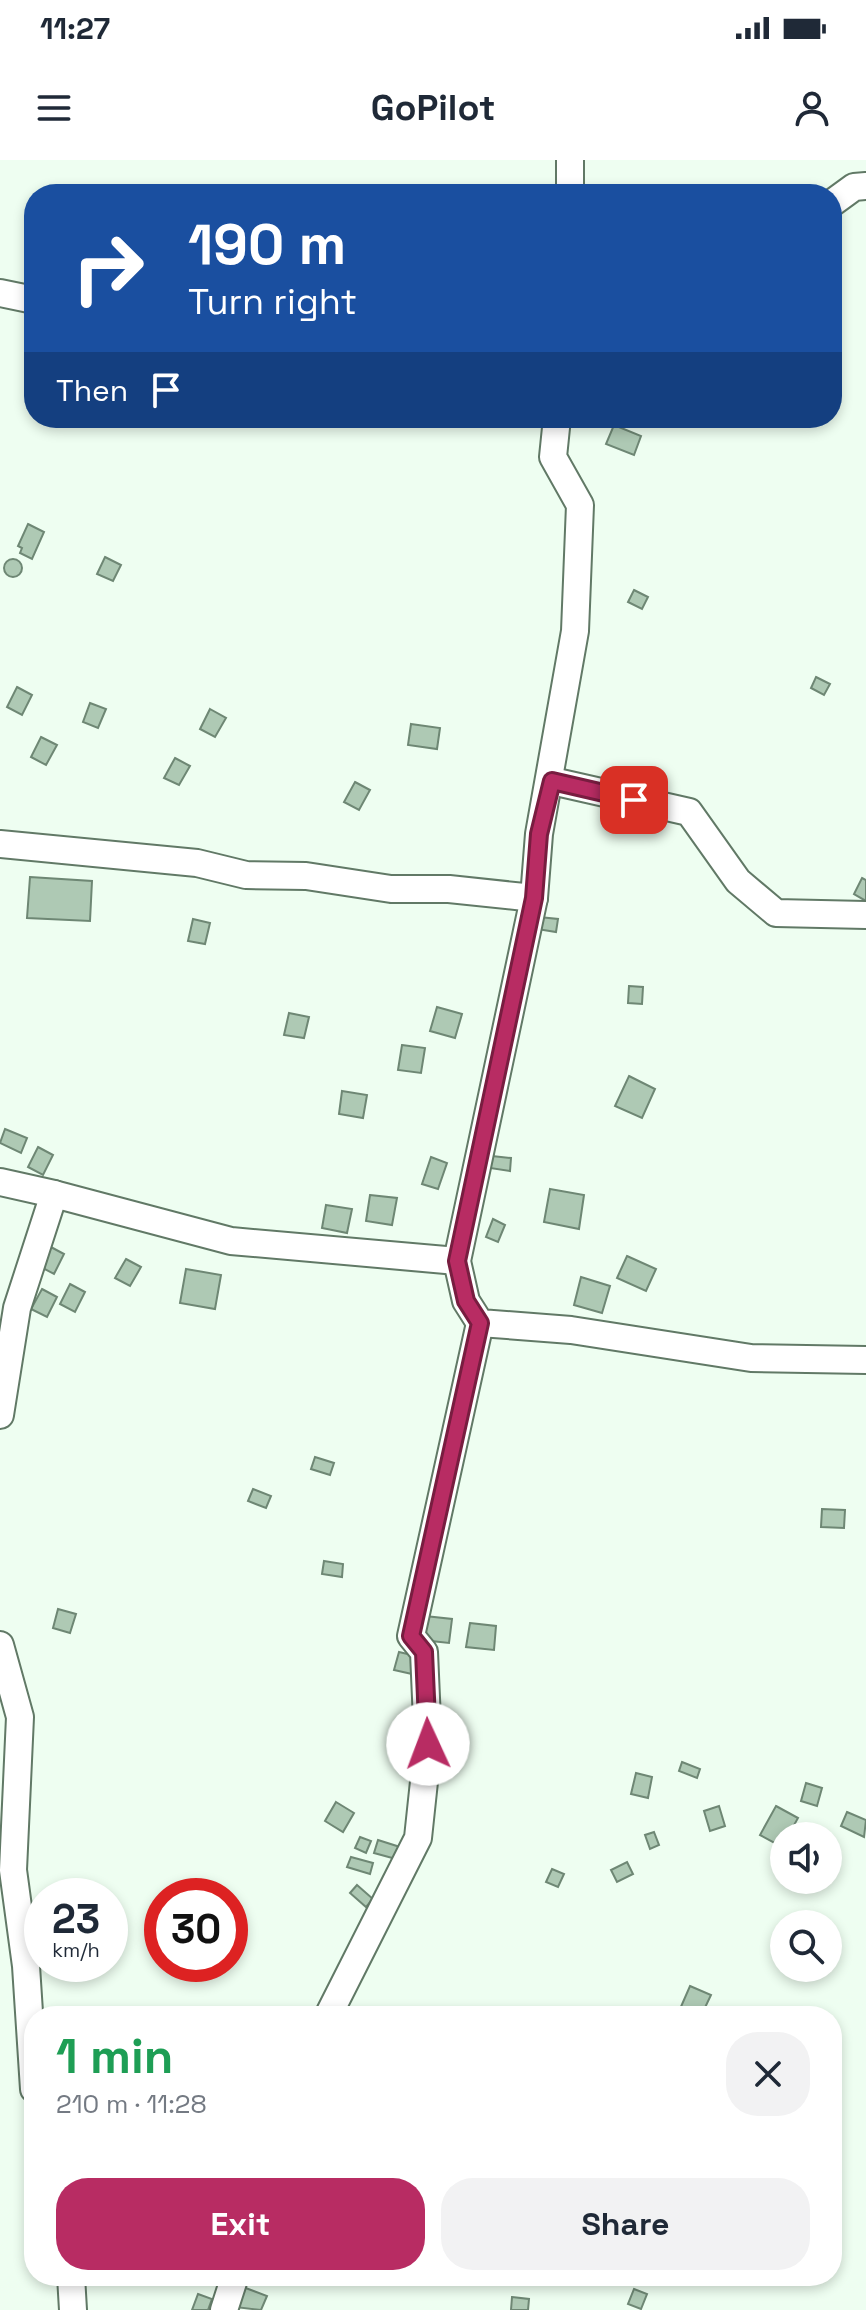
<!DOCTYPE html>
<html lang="en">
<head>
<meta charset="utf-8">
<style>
  body { margin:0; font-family:"Space Grotesk",sans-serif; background:#f2f2f3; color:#1f2937; height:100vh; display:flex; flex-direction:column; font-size:30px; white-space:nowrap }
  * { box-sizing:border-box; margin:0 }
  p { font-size:26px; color:#747a83 }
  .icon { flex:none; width:44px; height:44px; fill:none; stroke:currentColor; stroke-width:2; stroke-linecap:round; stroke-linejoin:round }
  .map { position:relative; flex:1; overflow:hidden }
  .drawer { position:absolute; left:24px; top:1846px; width:818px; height:280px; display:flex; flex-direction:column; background:#fff; border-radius:32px; box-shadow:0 4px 12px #0003 }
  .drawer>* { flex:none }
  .hud { position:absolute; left:24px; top:24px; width:818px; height:244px; border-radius:32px; box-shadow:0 4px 12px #0003; background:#1a4fa0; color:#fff; overflow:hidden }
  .controls { position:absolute; left:770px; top:1662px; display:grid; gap:16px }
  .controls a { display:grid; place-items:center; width:72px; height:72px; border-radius:50%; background:#fff; box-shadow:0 4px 12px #0003; font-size:40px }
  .speed { position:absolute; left:24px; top:1718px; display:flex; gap:16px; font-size:40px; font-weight:700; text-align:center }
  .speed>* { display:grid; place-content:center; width:104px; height:104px; border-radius:50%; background:#fff; box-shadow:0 4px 12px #0003; line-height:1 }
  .speed small { font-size:20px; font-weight:400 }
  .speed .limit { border:12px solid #d22; background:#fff; color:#111 }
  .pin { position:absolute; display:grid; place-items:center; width:68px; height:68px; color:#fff; margin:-34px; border-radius:16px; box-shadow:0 4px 12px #0006 }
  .me { position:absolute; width:88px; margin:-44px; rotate:358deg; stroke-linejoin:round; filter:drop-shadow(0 0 6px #0008) }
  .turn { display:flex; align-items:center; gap:28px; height:168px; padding:0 32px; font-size:36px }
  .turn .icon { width:104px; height:104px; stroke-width:2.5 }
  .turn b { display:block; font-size:56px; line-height:68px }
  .then { display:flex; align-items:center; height:76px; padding:0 32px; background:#0003; gap:16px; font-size:30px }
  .round { display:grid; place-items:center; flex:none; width:84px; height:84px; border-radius:32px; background:#f2f2f3 }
  .headline { display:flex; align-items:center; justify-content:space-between; height:136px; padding:0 32px }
  h1 { font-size:48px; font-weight:800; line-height:60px; color:#1e9e55 }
  .button { display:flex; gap:16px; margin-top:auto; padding:16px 32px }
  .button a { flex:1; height:92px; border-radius:32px; background:#b82c63; color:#fff; font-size:32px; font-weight:800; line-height:92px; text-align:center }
  .button a+a { background:#f2f2f3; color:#1f2937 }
  .status { display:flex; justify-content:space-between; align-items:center; height:56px; padding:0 40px; background:#fff; direction:ltr }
  .status svg { height:22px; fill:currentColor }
  header { display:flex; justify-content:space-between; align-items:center; height:104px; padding:0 32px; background:#fff; font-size:36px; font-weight:800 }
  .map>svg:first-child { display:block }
  .building { fill:#aec9b4; stroke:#6e8774; stroke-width:2 }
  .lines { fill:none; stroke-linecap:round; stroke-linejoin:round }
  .street-casing { stroke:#617966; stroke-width:30 }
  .street { stroke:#fff; stroke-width:26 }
  .route-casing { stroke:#781d40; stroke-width:20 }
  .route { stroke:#b82c63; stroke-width:14 }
</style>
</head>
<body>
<div class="status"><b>11:27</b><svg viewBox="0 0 49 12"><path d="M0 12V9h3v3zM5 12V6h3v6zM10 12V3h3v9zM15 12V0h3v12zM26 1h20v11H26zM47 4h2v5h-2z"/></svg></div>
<header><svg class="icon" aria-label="menu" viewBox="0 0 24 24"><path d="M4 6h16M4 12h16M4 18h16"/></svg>GoPilot<svg class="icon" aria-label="person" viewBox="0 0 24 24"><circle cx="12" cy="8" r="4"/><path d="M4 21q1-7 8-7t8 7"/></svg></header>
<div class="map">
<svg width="866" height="2150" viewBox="0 0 866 2150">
  <rect width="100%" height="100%" fill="#eefef1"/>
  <!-- building -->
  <g class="building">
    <path d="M614,265L641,276L634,295L606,284Z"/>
    <path d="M28,364L44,372L32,399L20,393L22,388L18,386Z"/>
    <path d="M105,397L121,405L113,421L97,414Z"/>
    <circle cx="13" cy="408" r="9"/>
    <path d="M634,430L648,437L642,449L628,442Z"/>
    <path d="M816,517L830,524L824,535L811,528Z"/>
    <path d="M17,527L32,535L22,555L7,547Z"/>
    <path d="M90,543L106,549L98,568L83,562Z"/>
    <path d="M210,549L226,558L215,577L200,569Z"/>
    <path d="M411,564L440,568L437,589L408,585Z"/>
    <path d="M41,577L57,585L46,605L31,597Z"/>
    <path d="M175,598L190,606L179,625L164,618Z"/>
    <path d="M355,622L370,630L359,650L344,642Z"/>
    <path d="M30,717L92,721L90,761L27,758Z"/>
    <path d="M862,718L866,720V741L854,734Z"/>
    <path d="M539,757L558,759L556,772L537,769Z"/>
    <path d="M193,759L210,763L205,784L188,781Z"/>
    <path d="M629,826L643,827L642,844L628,843Z"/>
    <path d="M437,847L462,854L455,878L430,871Z"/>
    <path d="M289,853L309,857L304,878L284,875Z"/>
    <path d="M402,885L425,888L421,913L398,910Z"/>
    <path d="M629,916L655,929L642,958L615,946Z"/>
    <path d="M342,931L367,935L363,958L339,954Z"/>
    <path d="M5,969L27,978L21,993L0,983Z"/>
    <path d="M38,987L53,995L43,1015L28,1007Z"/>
    <path d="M492,996L511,998L510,1011L490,1008Z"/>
    <path d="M431,997L447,1003L438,1029L422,1024Z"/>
    <path d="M550,1029L584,1035L579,1069L544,1062Z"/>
    <path d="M370,1035L397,1038L392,1065L366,1061Z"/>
    <path d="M326,1045L352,1049L347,1073L322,1068Z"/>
    <path d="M493,1059L505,1065L498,1082L486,1077Z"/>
    <path d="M49,1086L64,1094L54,1114L39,1106Z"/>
    <path d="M627,1096L656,1109L646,1131L617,1118Z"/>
    <path d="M126,1099L141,1107L130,1126L115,1118Z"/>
    <path d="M186,1109L221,1115L215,1149L180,1143Z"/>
    <path d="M581,1117L610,1126L602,1153L574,1145Z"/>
    <path d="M70,1124L85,1132L75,1152L60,1144Z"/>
    <path d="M42,1129L57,1137L47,1157L31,1149Z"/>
    <path d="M315,1297L334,1303L330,1315L311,1309Z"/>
    <path d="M253,1329L271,1336L266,1348L248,1341Z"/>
    <path d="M822,1349L845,1350L844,1368L821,1367Z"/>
    <path d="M324,1401L343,1404L342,1417L322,1414Z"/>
    <path d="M58,1449L76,1454L70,1473L53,1468Z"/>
    <path d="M425,1456L452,1459L449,1483L422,1480Z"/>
    <path d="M470,1463L496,1466L494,1490L466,1487Z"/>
    <path d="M399,1492L416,1496L412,1514L394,1510Z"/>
    <path d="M682,1602L700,1609L697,1618L679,1611Z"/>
    <path d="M636,1613L652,1617L648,1638L631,1634Z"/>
    <path d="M806,1623L822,1628L817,1646L801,1641Z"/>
    <path d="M336,1642L354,1653L343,1672L325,1661Z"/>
    <path d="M719,1646L725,1666L710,1671L704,1651Z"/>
    <path d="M776,1646L798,1658L788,1676H784L782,1687L760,1675Z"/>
    <path d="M847,1652L866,1660L864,1677L841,1666Z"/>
    <path d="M654,1672L659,1685L650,1689L645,1675Z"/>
    <path d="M360,1677L371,1681L366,1693L355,1688Z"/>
    <path d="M378,1680L400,1687L396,1699L374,1693Z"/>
    <path d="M351,1697L373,1703L370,1714L347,1707Z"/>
    <path d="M627,1702L633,1714L617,1722L611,1710Z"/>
    <path d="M552,1709L564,1714L558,1727L546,1722Z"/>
    <path d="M357,1725L373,1739L366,1747L350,1733Z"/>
    <path d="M690,1826L711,1835L701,1856L680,1849Z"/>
    <path d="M243,2127L267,2136L261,2150L235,2147Z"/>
    <path d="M634,2129L647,2134L641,2149L628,2144Z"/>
    <path d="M198,2134L212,2139L208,2150H192Z"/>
    <path d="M512,2137L529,2139L528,2150H511Z"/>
  </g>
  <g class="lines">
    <defs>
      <g id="street">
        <path d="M570,34V0"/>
        <path d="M832,43L854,27L866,26"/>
        <path d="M0,133L34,140"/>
        <path d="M557,258L553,297L580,345L575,471L539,674L534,738L457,1101L466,1141L480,1163L571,1170L751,1198L866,1200"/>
        <path d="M552,621L689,652L738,721L776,753L866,755"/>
        <path d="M0,684L197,703L246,715L306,716L391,729H449L534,738"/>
        <path d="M0,1022L54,1034"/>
        <path d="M0,1255L17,1148L54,1034L231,1081L457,1101"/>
        <path d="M0,1485L20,1557L13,1710L26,1806L34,1929"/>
        <path d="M328,1856L418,1678L428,1584L424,1492L411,1476L480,1163"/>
        <path d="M71,2116L73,2150"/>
        <path d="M224,2150L235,2116"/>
      </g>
    </defs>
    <!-- street casing -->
    <use href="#street" class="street-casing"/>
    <!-- street -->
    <use href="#street" class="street"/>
  </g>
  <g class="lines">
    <defs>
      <path id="route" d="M428,1584L424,1492L411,1476L480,1163L466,1141L457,1101L534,738L539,674L552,621L634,640"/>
    </defs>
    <!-- route casing -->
    <use href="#route" class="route-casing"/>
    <!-- route -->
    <use href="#route" class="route"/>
  </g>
</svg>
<div class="controls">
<a><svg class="icon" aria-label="sound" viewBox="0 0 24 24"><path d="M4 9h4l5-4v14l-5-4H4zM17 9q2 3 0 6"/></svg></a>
<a><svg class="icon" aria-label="search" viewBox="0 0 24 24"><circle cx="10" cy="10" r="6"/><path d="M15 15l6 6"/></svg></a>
</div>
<div class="speed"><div>23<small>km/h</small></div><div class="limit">30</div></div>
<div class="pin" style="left:634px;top:640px;background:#d93025"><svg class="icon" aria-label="arrive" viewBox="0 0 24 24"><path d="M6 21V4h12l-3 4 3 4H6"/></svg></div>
<svg class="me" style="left:428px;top:1584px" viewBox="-20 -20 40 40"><circle r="19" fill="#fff"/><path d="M0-13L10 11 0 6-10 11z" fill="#b82c63"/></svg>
<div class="hud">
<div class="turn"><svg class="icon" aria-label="right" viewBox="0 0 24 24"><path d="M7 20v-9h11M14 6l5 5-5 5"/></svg><div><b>190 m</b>Turn right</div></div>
<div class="then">Then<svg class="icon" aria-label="arrive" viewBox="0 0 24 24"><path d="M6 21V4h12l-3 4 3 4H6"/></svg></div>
</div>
<section class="drawer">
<div class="headline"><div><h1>1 min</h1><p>210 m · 11:28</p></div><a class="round"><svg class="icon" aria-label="close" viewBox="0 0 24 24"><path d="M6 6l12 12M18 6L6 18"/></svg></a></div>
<div class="button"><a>Exit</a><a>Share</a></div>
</section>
</div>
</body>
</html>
